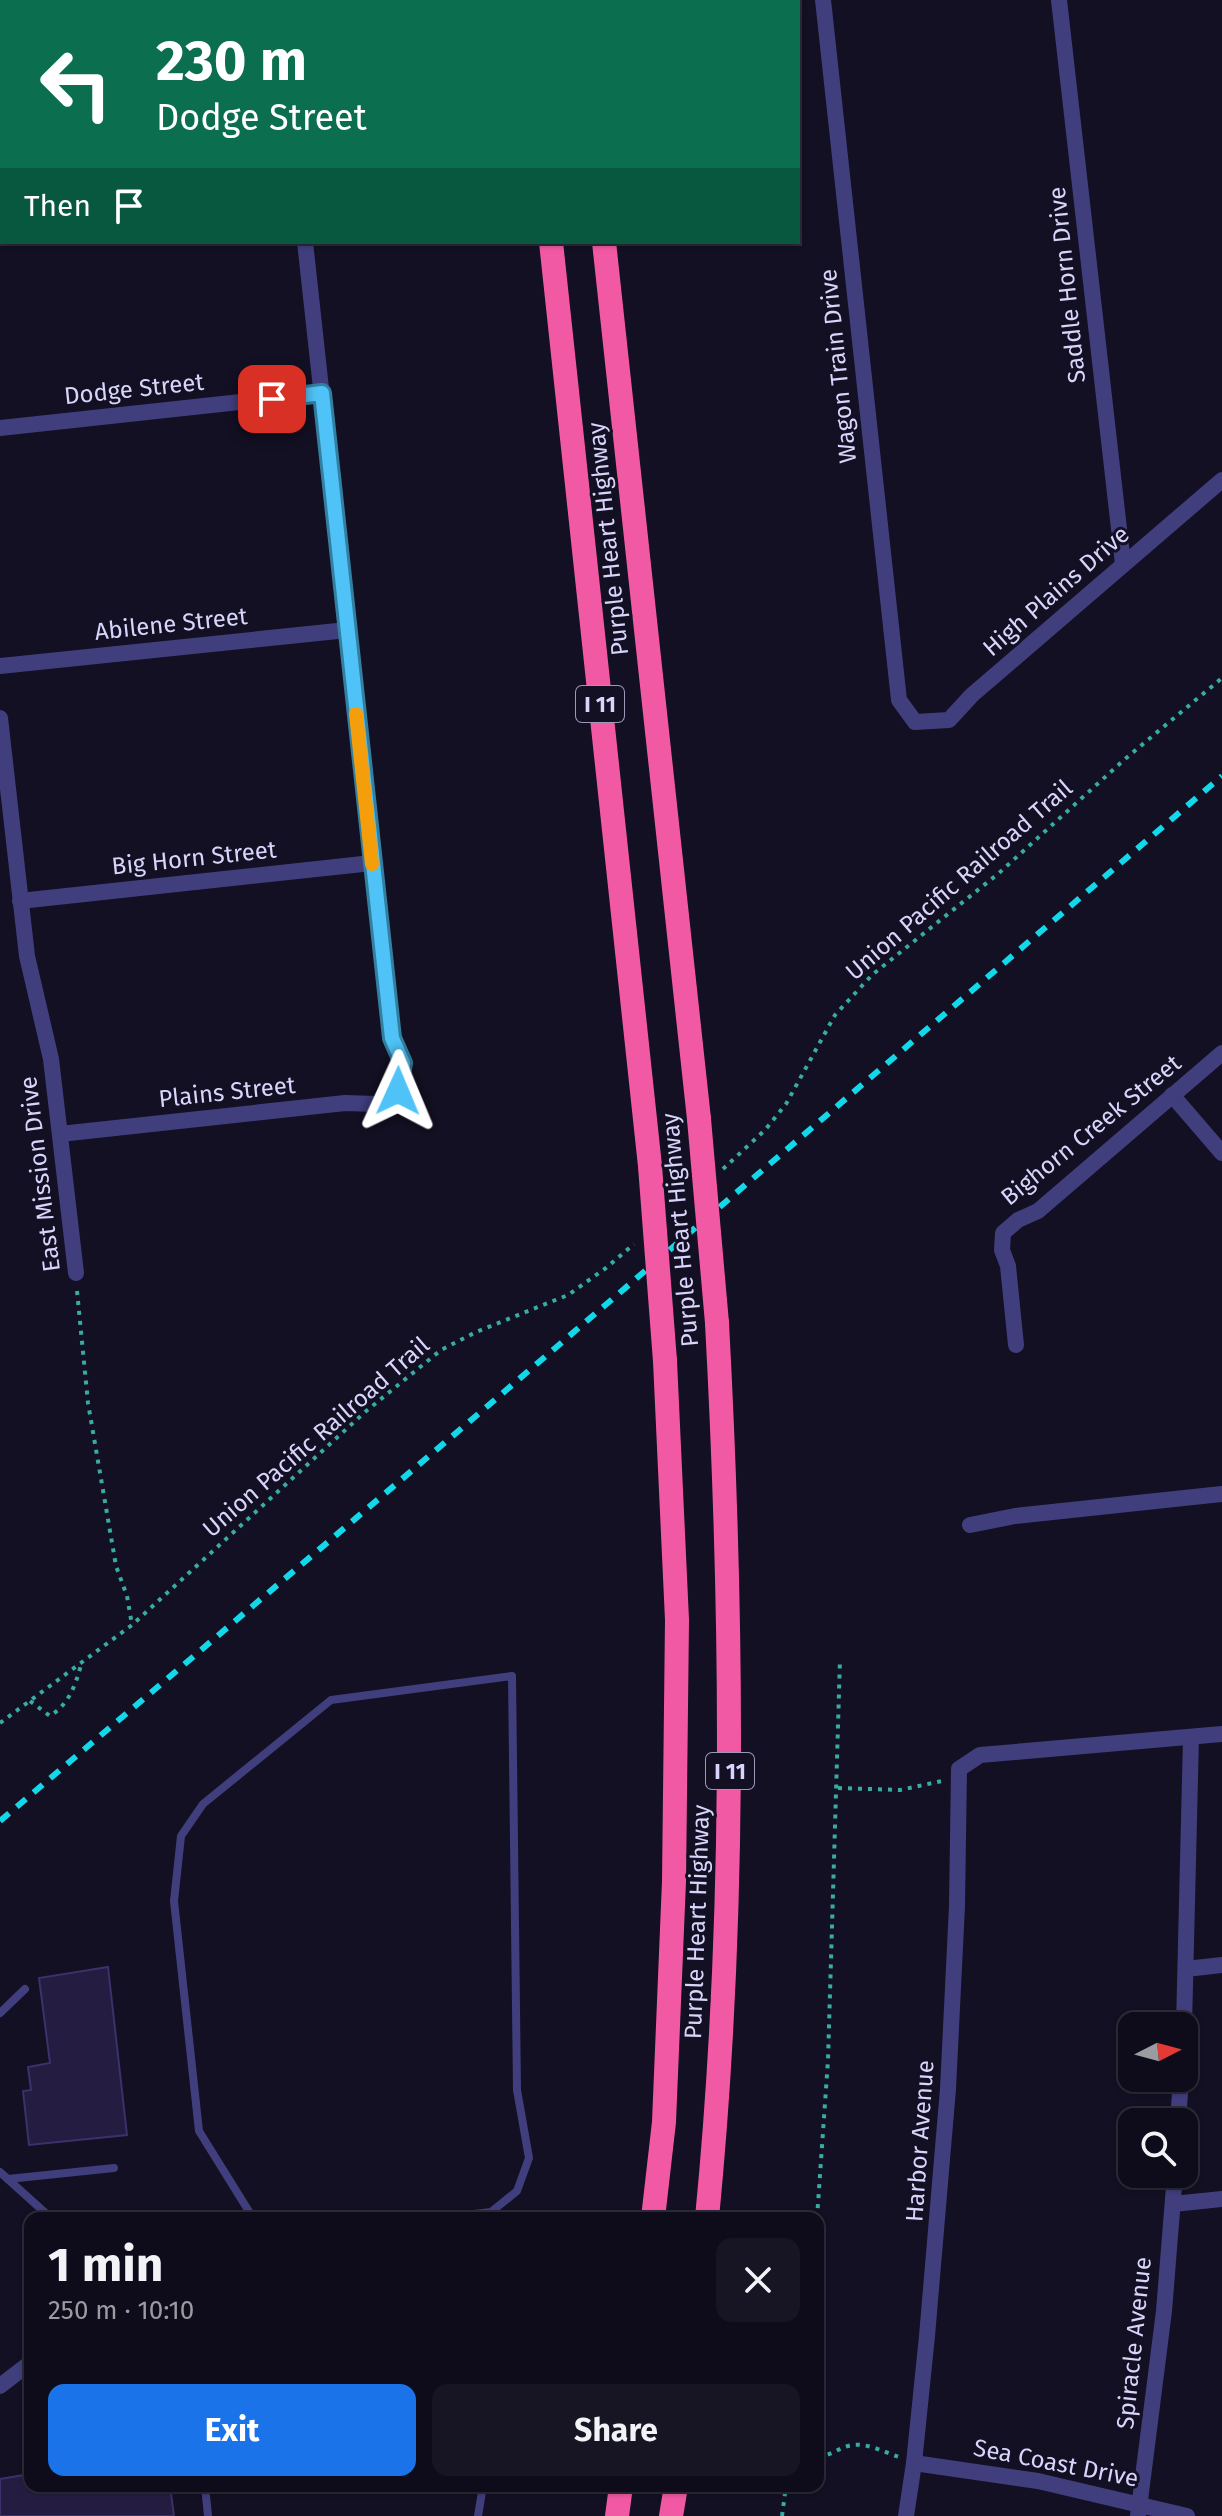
<!DOCTYPE html>
<html lang="en">
<head>
<meta charset="utf-8">
<style>
  body { margin:0; font-family:"Fira Sans",sans-serif; background:#171523; color:#f1f3f6; height:100vh; display:flex; flex-direction:column; font-size:30px; white-space:nowrap }
  * { box-sizing:border-box; margin:0 }
  p { font-size:26px; color:#9b9ba2 }
  .icon { flex:none; width:44px; height:44px; fill:none; stroke:currentColor; stroke-width:2; stroke-linecap:round; stroke-linejoin:round }
  .map { position:relative; flex:1; overflow:hidden }
  .details { position:absolute; left:24px; top:2212px; width:800px; height:280px; display:flex; flex-direction:column; background:#0e0c1a; border-radius:16px; box-shadow:0 2px 6px #0004,0 0 0 2px #2e2c39 }
  .details>* { flex:none }
  .guide { position:absolute; left:0px; top:0px; width:800px; height:244px; box-shadow:0 2px 6px #0004,0 0 0 2px #2e2c39; background:#0b6e4f; color:#fff; overflow:hidden }
  .needle { width:52px; rotate:84deg }
  .tools { position:absolute; left:1118px; top:2012px; display:grid; gap:16px }
  .tools a { display:grid; place-items:center; width:80px; height:80px; border-radius:16px; background:#0e0c1a; box-shadow:0 2px 6px #0004,0 0 0 2px #2e2c39; font-size:40px }
  .pin { position:absolute; display:grid; place-items:center; width:68px; height:68px; color:#fff; margin:-34px; border-radius:16px; box-shadow:0 4px 12px #0006 }
  .me { position:absolute; width:88px; margin:-44px; rotate:1deg; stroke-linejoin:round; filter:drop-shadow(0 0 6px #0008) }
  .turn { display:flex; align-items:center; gap:28px; height:168px; padding:0 24px; font-size:36px }
  .turn .icon { width:104px; height:104px; stroke-width:2.5 }
  .turn b { display:block; font-size:56px; line-height:68px }
  .then { display:flex; align-items:center; height:76px; padding:0 24px; background:#0003; gap:16px; font-size:30px }
  .round { display:grid; place-items:center; flex:none; width:84px; height:84px; border-radius:16px; background:#171523 }
  .summary { display:flex; align-items:center; justify-content:space-between; height:136px; padding:0 24px }
  h1 { font-size:48px; font-weight:700; line-height:60px }
  .primary-button { display:flex; gap:16px; margin-top:auto; padding:16px 24px }
  .primary-button a { flex:1; height:92px; border-radius:16px; background:#1a73e8; color:#fff; font-size:32px; font-weight:700; line-height:92px; text-align:center }
  .primary-button a+a { background:#171523; color:#f1f3f6 }
  .map>svg:first-child { display:block }
  .building { fill:#241d41; stroke:#3b316b; stroke-width:2 }
  .lines { fill:none; stroke-linecap:round; stroke-linejoin:round }
  .path { stroke:#38aba2; stroke-width:4; stroke-dasharray:4 6; stroke-linecap:butt }
  .service { stroke:#403e7d; stroke-width:8 }
  .minor { stroke:#403e7d; stroke-width:16 }
  .motorway { stroke:#f259a5; stroke-width:24 }
  .rail { stroke:#13d8e9; stroke-width:6; stroke-dasharray:12 10; stroke-linecap:butt }
  .motorway-bridge { stroke:#f259a5; stroke-width:24 }
  .route-casing { stroke:#337fa1; stroke-width:20 }
  .route { stroke:#4fc3f7; stroke-width:14 }
  .slow { stroke:#f59e0b; stroke-width:14 }
  .labels { text-anchor:middle; stroke-width:6; stroke-linejoin:round; paint-order:stroke }
  .shield { fill:#121022; stroke:#9d99bb; stroke-width:2 }
  .shield-label { font-size:22px; font-weight:bold; fill:#d8d4fc }
  .street-label { font-size:24px; fill:#d8d4fc; stroke:#121022 }
</style>
</head>
<body>
<div class="map">
<svg width="1222" height="2516" viewBox="0 0 1222 2516">
  <rect width="100%" height="100%" fill="#121022"/>
  <!-- building -->
  <g class="building">
    <path d="M108,1967L127,2135L29,2145L23,2091L31,2090L28,2067L50,2063L39,1978Z"/>
    <path d="M30,2474V2486H170L174,2516H0V2479Z"/>
  </g>
  <g class="lines">
    <!-- path -->
    <g class="path">
      <path d="M723,1169L765,1130L786,1104L835,1015L872,975L999,873L1125,759L1222,678"/>
      <path d="M77,1291L88,1403L116,1566L127,1596L132,1625"/>
      <path d="M30,1701L50,1716C69,1704 75,1686 81,1665"/>
      <path d="M0,1723L132,1625L365,1412L441,1350L476,1332L568,1295L606,1268L634,1244"/>
      <path d="M838,1788L900,1790L942,1781"/>
      <path d="M817,2218L828,2060L840,1659"/>
      <path d="M818,2457C830,2456 837,2449 848,2446C864,2441 884,2452 899,2457"/>
      <path d="M782,2516L786,2486"/>
    </g>
    <!-- service -->
    <g class="service">
      <path d="M0,2013L25,1989"/>
      <path d="M0,2172L51,2218"/>
      <path d="M8,2179L114,2168"/>
      <path d="M253,2218L199,2131L174,1901L181,1836L203,1804L331,1700L512,1676L517,2090L529,2158L517,2191L491,2212L441,2218"/>
      <path d="M205,2486L208,2516"/>
      <path d="M478,2516L483,2486"/>
    </g>
    <!-- minor -->
    <g class="minor">
      <path d="M823,0L899,700L915,722L949,720L972,695L1222,480"/>
      <path d="M1059,0L1123,564"/>
      <path d="M0,33L2,32"/>
      <path d="M0,185H2"/>
      <path d="M0,428L322,393"/>
      <path d="M0,666L347,630"/>
      <path d="M0,718L27,956L51,1059L76,1273"/>
      <path d="M20,901L372,863"/>
      <path d="M1172,1095L1222,1153"/>
      <path d="M60,1134L345,1103L377,1104L398,1091L403,1063L392,1038L305,242"/>
      <path d="M1016,1345L1008,1266L1002,1250L1003,1233L1018,1220L1038,1211L1222,1053"/>
      <path d="M970,1525L1015,1516L1222,1494"/>
      <path d="M1186,1969L1222,1965"/>
      <path d="M1184,2026L1191,1737"/>
      <path d="M1178,2122L1181,2078"/>
      <path d="M1173,2204L1222,2199"/>
      <path d="M0,2386L30,2363"/>
      <path d="M914,2463L1038,2481L1187,2516"/>
      <path d="M906,2516L914,2463L927,2336L948,2089L957,1906L959,1769L980,1755L1222,1734"/>
      <path d="M1138,2516L1164,2311L1175,2174"/>
    </g>
    <!-- motorway -->
    <g class="motorway">
      <path d="M525,0V2"/>
      <path d="M577,0L578,2"/>
      <path d="M551,242L650,1166"/>
      <path d="M604,242L699,1119"/>
      <path d="M653,2218L664,2122L674,1881L677,1620L665,1361"/>
      <path d="M707,2218C736,1920 733,1622 717,1323"/>
      <path d="M617,2516L621,2486"/>
      <path d="M671,2516L676,2486"/>
    </g>
    <!-- rail -->
    <path class="rail" d="M0,1821L469,1422L1222,776"/>
    <!-- motorway-bridge -->
    <g class="motorway-bridge">
      <path d="M699,1119L717,1323"/>
      <path d="M650,1166L665,1361"/>
    </g>
  </g>
  <g class="lines">
    <defs>
      <path id="route" d="M272,399L322,393L392,1038L403,1063L398,1091"/>
    </defs>
    <!-- route casing -->
    <use href="#route" class="route-casing"/>
    <!-- route -->
    <use href="#route" class="route"/>
    <!-- slow -->
    <path class="slow" d="M356,714L372,864"/>
  </g>
  <g class="labels">
    <!-- shield labels -->
    <g class="shield">
      <rect x="576" y="686" width="48" height="36" rx="6"/>
      <rect x="706" y="1753" width="48" height="36" rx="6"/>
    </g>
    <g class="shield-label">
      <text x="600" y="712">I 11</text>
      <text x="730" y="1779">I 11</text>
    </g>
    <!-- street labels -->
    <g class="street-label">
      <text transform="translate(1067 285) rotate(-96)" y="8">Saddle Horn Drive</text>
      <text transform="translate(838 366) rotate(-96)" y="8">Wagon Train Drive</text>
      <text transform="translate(134 389) rotate(-6)" y="8">Dodge Street</text>
      <text transform="translate(608 539) rotate(-96)" y="8">Purple Heart Highway</text>
      <text transform="translate(1056 591) rotate(-41)" y="8">High Plains Drive</text>
      <text transform="translate(171 624) rotate(-6)" y="8">Abilene Street</text>
      <text transform="translate(194 858) rotate(-6)" y="8">Big Horn Street</text>
      <text transform="translate(959 880) rotate(-41)" y="8">Union Pacific Railroad Trail</text>
      <text transform="translate(227 1092) rotate(-6)" y="8">Plains Street</text>
      <text transform="translate(1091 1130) rotate(-39)" y="8">Bighorn Creek Street</text>
      <text transform="translate(40 1174) rotate(-97)" y="8">East Mission Drive</text>
      <text transform="translate(680 1230) rotate(-95)" y="8">Purple Heart Highway</text>
      <text transform="translate(316 1437) rotate(-41)" y="8">Union Pacific Railroad Trail</text>
      <text transform="translate(697 1922) rotate(-88)" y="8">Purple Heart Highway</text>
      <text transform="translate(920 2141) rotate(-86)" y="8">Harbor Avenue</text>
      <text transform="translate(1134 2343) rotate(-84)" y="8">Spiracle Avenue</text>
      <text transform="translate(1056 2463) rotate(11)" y="8">Sea Coast Drive</text>
    </g>
  </g>
</svg>
<div class="tools">
<a><svg class="needle" viewBox="-14 -14 28 28"><path d="M0-13l5 13h-10z" fill="#e53935"/><path d="M0 13l5-13h-10z" fill="#9b9ba2"/></svg></a>
<a><svg class="icon" aria-label="search" viewBox="0 0 24 24"><circle cx="10" cy="10" r="6"/><path d="M15 15l6 6"/></svg></a>
</div>
<div class="pin" style="left:272px;top:399px;background:#d93025"><svg class="icon" aria-label="arrive" viewBox="0 0 24 24"><path d="M6 21V4h12l-3 4 3 4H6"/></svg></div>
<svg class="me" style="left:398px;top:1091px" viewBox="-20 -20 40 40"><path d="M0-17L14 15 0 8-14 15z" fill="#4fc3f7" stroke="#fff" stroke-width="4"/></svg>
<div class="guide">
<div class="turn"><svg class="icon" aria-label="left" viewBox="0 0 24 24"><path d="M17 20v-9H6M10 6l-5 5 5 5"/></svg><div><b>230 m</b>Dodge Street</div></div>
<div class="then">Then<svg class="icon" aria-label="arrive" viewBox="0 0 24 24"><path d="M6 21V4h12l-3 4 3 4H6"/></svg></div>
</div>
<section class="details">
<div class="summary"><div><h1>1 min</h1><p>250 m · 10:10</p></div><a class="round"><svg class="icon" aria-label="close" viewBox="0 0 24 24"><path d="M6 6l12 12M18 6L6 18"/></svg></a></div>
<div class="primary-button"><a>Exit</a><a>Share</a></div>
</section>
</div>
</body>
</html>
